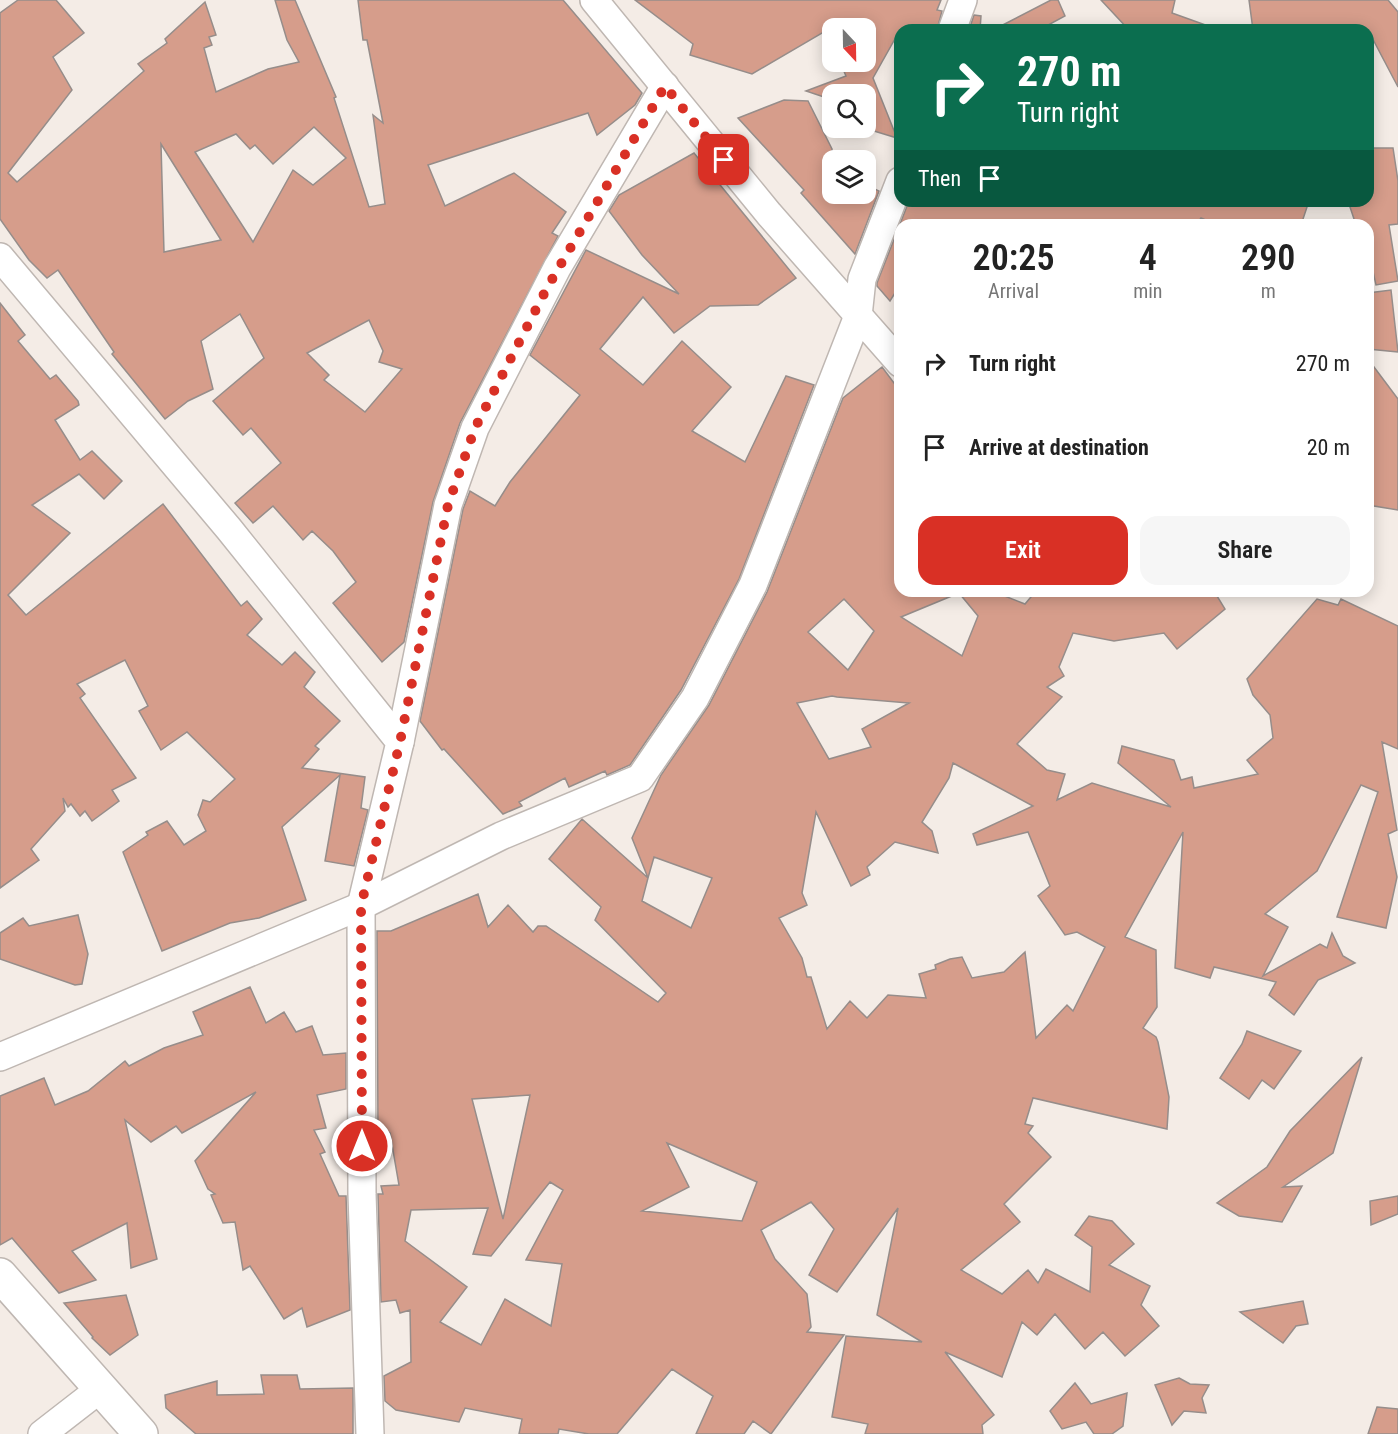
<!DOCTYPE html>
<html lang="en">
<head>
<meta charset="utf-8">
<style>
  body { margin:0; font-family:"Roboto Condensed",sans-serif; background:#f6f6f6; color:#222; height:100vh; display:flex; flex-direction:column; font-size:22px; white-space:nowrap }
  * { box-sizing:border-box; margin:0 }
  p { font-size:20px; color:#767676 }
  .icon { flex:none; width:33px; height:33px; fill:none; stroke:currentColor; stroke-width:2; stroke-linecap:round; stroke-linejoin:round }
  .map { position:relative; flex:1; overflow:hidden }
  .details { position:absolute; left:894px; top:219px; width:480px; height:378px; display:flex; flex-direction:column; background:#fff; border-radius:18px; box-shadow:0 3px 15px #0003 }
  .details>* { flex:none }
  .top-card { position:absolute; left:894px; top:24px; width:480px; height:183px; border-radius:18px; box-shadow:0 3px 15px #0003; background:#0b6e4f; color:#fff; overflow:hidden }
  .needle { width:39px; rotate:158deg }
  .fabs { position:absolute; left:822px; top:18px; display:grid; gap:12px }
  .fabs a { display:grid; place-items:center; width:54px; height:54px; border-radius:12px; background:#fff; box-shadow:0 3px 15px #0003; font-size:30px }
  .pin { position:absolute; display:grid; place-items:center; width:51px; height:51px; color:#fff; margin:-26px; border-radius:12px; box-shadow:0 3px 9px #0006 }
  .me { position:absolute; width:66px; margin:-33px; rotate:0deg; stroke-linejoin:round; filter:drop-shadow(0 0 4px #0008) }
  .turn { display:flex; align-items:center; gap:21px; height:126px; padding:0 24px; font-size:27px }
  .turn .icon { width:78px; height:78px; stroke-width:2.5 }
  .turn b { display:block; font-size:42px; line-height:51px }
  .then { display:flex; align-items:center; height:57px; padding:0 24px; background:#0003; gap:12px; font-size:22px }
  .eta { display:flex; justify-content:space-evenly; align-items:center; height:102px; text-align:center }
  .eta b { font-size:36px; font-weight:600; line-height:42px }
  .button { display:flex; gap:12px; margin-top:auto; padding:12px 24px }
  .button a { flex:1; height:69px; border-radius:18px; background:#d93025; color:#fff; font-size:24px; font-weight:600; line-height:69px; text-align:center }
  .button a+a { background:#f6f6f6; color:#222 }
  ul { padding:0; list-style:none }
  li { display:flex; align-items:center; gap:18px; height:84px; padding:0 24px }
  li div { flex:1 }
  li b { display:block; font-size:22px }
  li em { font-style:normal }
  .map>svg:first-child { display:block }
  .building { fill:#d69d8b; stroke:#968d8a; stroke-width:1.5; fill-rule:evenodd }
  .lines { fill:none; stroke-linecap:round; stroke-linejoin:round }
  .minor-casing { stroke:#bfb7b2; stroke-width:30 }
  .tertiary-casing { stroke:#bfb7b2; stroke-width:36 }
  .minor { stroke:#fff; stroke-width:27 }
  .tertiary { stroke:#fff; stroke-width:33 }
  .route { stroke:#d93025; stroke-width:10; stroke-dasharray:0 18 }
</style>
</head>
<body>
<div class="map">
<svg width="1398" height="1434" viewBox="0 0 1398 1434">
  <rect width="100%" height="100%" fill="#f4ece6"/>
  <!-- building -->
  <g class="building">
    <path d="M18,0H56L84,33L53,57L72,90L8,173L17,182L144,71L138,64L167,43L165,39L205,2L216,35L209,37L212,45L204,48L216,92L268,69L299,62L287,40L275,0H295L336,97L334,98L369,207L385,204L373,115L383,123L367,40H363L358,0H563L642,93L635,105L597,135L588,113L428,165L445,206L514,173L566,212L552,233L558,236L460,423L433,502L404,642L382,662L333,603L356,582L333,551L312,531L303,540L273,506L253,523L235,503L281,463L251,428L243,435L213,401L264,358L240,314L201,341L213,389L188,401L165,419L112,354L114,352L58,270L47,278L29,260L0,219V13ZM314,127L346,158L313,185L293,170L253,242L195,152L236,134L250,149L255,145L273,164ZM161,144L221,240L164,252ZM369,320L383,351L379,362L402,369L365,412L324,380L329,375L307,353Z"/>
    <path d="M635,0H941L937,10L942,11L937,30L902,28L900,30L873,78L897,138L864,128L866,94H832V116L828,114L830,99L806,91L846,76L840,62H866V28H832V43L827,30L752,74L690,55L693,44Z"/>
    <path d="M1051,0H1058L1065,16L1039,30H993Z"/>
    <path d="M1101,0H1175L1172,13L1211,27L1210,30H1129Z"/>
    <path d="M1249,0H1388L1398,12V87L1368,30H1253Z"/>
    <path d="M974,15L981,16L980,30H969Z"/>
    <path d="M784,100L808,101L832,149V194H874L875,189L879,191L855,254L801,193L804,190L738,118Z"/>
    <path d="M1368,148H1393L1398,181V224L1389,225L1398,281L1376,285L1368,249V225H1356L1348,201H1368Z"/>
    <path d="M694,153L796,278L758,305L710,306L674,333L643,297L600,349L643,385L682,341L731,387L692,431L745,462L786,376L814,385L739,579L681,690L630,765L607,775L605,771L569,787L565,778L519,802L522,806L503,814L444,749L442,750L420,721L463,509L470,491L495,506L510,482L580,395L530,355L586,250L679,294L642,255L609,211L619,195Z"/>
    <path d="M909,201H1309L1301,225H1217L1201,218L1196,225H900V285L890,301L877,286V283Z"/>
    <path d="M1391,290L1398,352L1368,349V293Z"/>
    <path d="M0,303L25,335L18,341L50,379L56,375L78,401L79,405L55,420L80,460L92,451L122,481L104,499L79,474L32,505L70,533L8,595L26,615L163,504L241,606L247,601L262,619L247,635L282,665L295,652L315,672L304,687L340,721L315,746L319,749L302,768L365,777L361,808L368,810L354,866L325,861L340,775L282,827L306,900L259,918L230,923L162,951L123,852L148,835L146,832L167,821L184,845L206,831L198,815L203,800L210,802L235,779L187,732L161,750L139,711L148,706L125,660L77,684L85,694L80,698L136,778L112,790L119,801L92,821L85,811L80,816L71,804L68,807L63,798L65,811L31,849L39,860L0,888Z"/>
    <path d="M1368,359L1398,399V510L1368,505Z"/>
    <path d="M882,367L900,391V591H992L1025,604L1036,591H1214L1225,609L1177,649L1164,633L1114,641L1073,633L1059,667L1064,676L1047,687L1062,697L1017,744L1047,770L1065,774L1057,800L1092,783L1171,807L1118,763L1122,746L1174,760L1181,780L1192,777L1194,788L1258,774L1247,760L1273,738L1270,715L1253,695L1247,679L1317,599L1338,605L1341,599L1398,626V749L1382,742L1397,830L1388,834L1397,877L1386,928L1337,917L1378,792L1361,785L1317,871L1265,914L1288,927L1263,976L1320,944L1327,948L1332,933L1343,956L1355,963L1318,980L1294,1015L1269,995L1276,982L1214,967L1210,978L1175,968L1183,832L1125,937L1156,950L1157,1007L1143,1028L1156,1037L1158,1042L1169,1097L1167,1129L1033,1098L1025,1124L1033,1126L1028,1133L1051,1157L1004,1204L1020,1222L961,1270L1002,1294L1028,1270L1038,1283L1046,1269L1090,1292L1092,1247L1075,1235L1089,1216L1112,1221L1134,1244L1109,1265L1150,1286L1141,1305L1159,1326L1125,1356L1103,1332L1085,1349L1055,1314L1037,1335L1022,1322L1002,1377L945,1352L994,1415L982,1425L983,1434H865L868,1424L832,1417L846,1336L922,1342L877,1315L898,1208L837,1292L809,1275L834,1229L811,1202L761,1230L775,1259L807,1294L811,1327L807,1332L844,1335L771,1434L753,1421L744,1434H696L713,1396L672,1369L617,1434H589L559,1429L558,1434H519L522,1419L465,1408L459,1422L396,1410L385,1401L384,1376L411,1362L410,1310L400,1313L396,1300L381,1302L378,1194H383L381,1186L399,1185L390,1133H378L377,931H391L478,894L488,927L508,905L533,932L538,926H546L658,1002L666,993L595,920L601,907L549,859L582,819L648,878L642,901L691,928L712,878L654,857L648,878L632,838L661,775L709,705L767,592L843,398ZM959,593L978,616L962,656L901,617ZM844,599L874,631L848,670L808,632ZM832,696L837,697L909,703L862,729L871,747L829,759L797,703ZM953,763L1033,806L973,834L977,845L1028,832L1050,886L1038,896L1065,935L1077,932L1105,947L1073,1011L1067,1005L1036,1038L1025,952L1004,972L972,978L962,957L950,959L935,965L936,969L919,974L926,998L888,995L867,1018L850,1001L827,1029L811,977H807L802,958L779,918L807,905L802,893L816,812L851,886L870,875L867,867L895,842L938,853L932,831L922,822L949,778ZM530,1095L503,1219L472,1099ZM667,1143L757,1182L742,1221L642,1211L689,1187ZM550,1182L563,1190L526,1260L562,1264L551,1326L505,1299L481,1345L440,1322L467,1287L405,1241L411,1210L488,1208L473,1254L491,1256Z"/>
    <path d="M78,915L88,954L82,984L75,985L0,959V933L23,918L29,926Z"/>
    <path d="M250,987L266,1023L284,1012L296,1032L312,1026L323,1055L346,1053V1089L317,1095L326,1128L314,1130L325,1152L320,1154L339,1196H346L350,1310L307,1327L302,1308L284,1319L250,1266L243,1270L235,1222L223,1223L211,1195L215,1194L208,1189L195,1161L256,1092L182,1133L176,1126L151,1142L125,1120L157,1259L131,1268L127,1223L72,1251L96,1280L59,1293L12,1238L0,1245V1096L44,1078L55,1105L88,1091L125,1061L129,1066L164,1048L203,1035L193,1012Z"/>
    <path d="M1247,1031L1301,1051L1274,1089L1262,1080L1249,1099L1220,1078L1242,1044Z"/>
    <path d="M1362,1057L1333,1153L1283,1187L1302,1186L1282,1222L1239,1216L1217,1203L1267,1167L1290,1131Z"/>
    <path d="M1398,1196V1214L1371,1225L1370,1201Z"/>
    <path d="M126,1295L138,1335L110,1355L92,1338L93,1337L64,1303Z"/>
    <path d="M1303,1301L1308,1324L1296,1326L1283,1343L1240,1312Z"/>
    <path d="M261,1375H297L300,1389L353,1388V1434H196L166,1408L165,1395L217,1381V1395L264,1394Z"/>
    <path d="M1179,1378L1190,1384L1209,1385L1202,1398L1206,1413L1184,1411L1172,1425L1155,1385Z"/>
    <path d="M1075,1383L1091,1404L1127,1393L1123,1426L1112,1434H1094L1086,1422L1062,1429L1050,1411Z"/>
    <path d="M1377,1407L1398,1409V1434H1368Z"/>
  </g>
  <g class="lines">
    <defs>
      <g id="minor">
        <path d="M594,0L769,214L900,363"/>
        <path d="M952,30L963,0"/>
        <path d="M0,257L229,529L400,742L361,906L362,1194L370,1434"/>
        <path d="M400,742L448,505L475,428L557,268L665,86"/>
        <path d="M0,1057L361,906L501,836L640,778L695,698L753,585L858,316L862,279L900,181"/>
        <path d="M42,1434L100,1389"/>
      </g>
      <path id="tertiary" d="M0,1275L141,1434"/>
    </defs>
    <!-- minor casing -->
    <use href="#minor" class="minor-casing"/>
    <!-- tertiary casing -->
    <use href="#tertiary" class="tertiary-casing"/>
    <!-- minor -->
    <use href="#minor" class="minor"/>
    <!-- tertiary -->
    <use href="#tertiary" class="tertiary"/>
  </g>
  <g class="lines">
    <!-- route -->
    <path class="route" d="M362,1146L361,906L400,742L448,505L475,428L547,288L665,86L724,160"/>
  </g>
</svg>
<div class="fabs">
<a><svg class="needle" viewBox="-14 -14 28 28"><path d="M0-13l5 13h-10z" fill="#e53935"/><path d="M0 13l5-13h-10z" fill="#767676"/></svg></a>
<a><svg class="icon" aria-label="search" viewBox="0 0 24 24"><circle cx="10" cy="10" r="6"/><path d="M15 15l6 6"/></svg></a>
<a><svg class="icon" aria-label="layers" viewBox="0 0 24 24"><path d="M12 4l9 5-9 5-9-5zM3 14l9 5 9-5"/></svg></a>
</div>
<div class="pin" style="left:724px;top:160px;background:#d93025"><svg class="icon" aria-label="arrive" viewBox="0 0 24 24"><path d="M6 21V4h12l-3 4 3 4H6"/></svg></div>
<svg class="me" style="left:362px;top:1146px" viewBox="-20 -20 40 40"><circle r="17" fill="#d93025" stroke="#fff" stroke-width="3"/><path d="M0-11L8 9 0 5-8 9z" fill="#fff"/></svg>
<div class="top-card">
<div class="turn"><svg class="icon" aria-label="right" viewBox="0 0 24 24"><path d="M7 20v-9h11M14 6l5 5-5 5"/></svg><div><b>270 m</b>Turn right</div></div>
<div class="then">Then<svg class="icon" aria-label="arrive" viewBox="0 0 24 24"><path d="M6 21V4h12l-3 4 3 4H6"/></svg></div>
</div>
<section class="details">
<div class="eta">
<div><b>20:25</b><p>Arrival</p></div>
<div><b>4</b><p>min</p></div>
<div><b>290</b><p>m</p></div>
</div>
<ul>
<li><svg class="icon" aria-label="right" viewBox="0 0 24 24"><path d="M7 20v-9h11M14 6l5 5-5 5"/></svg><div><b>Turn right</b></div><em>270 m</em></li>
<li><svg class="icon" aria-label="arrive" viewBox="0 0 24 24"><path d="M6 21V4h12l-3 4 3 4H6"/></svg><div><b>Arrive at destination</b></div><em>20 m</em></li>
</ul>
<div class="button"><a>Exit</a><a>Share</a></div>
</section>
</div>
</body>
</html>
